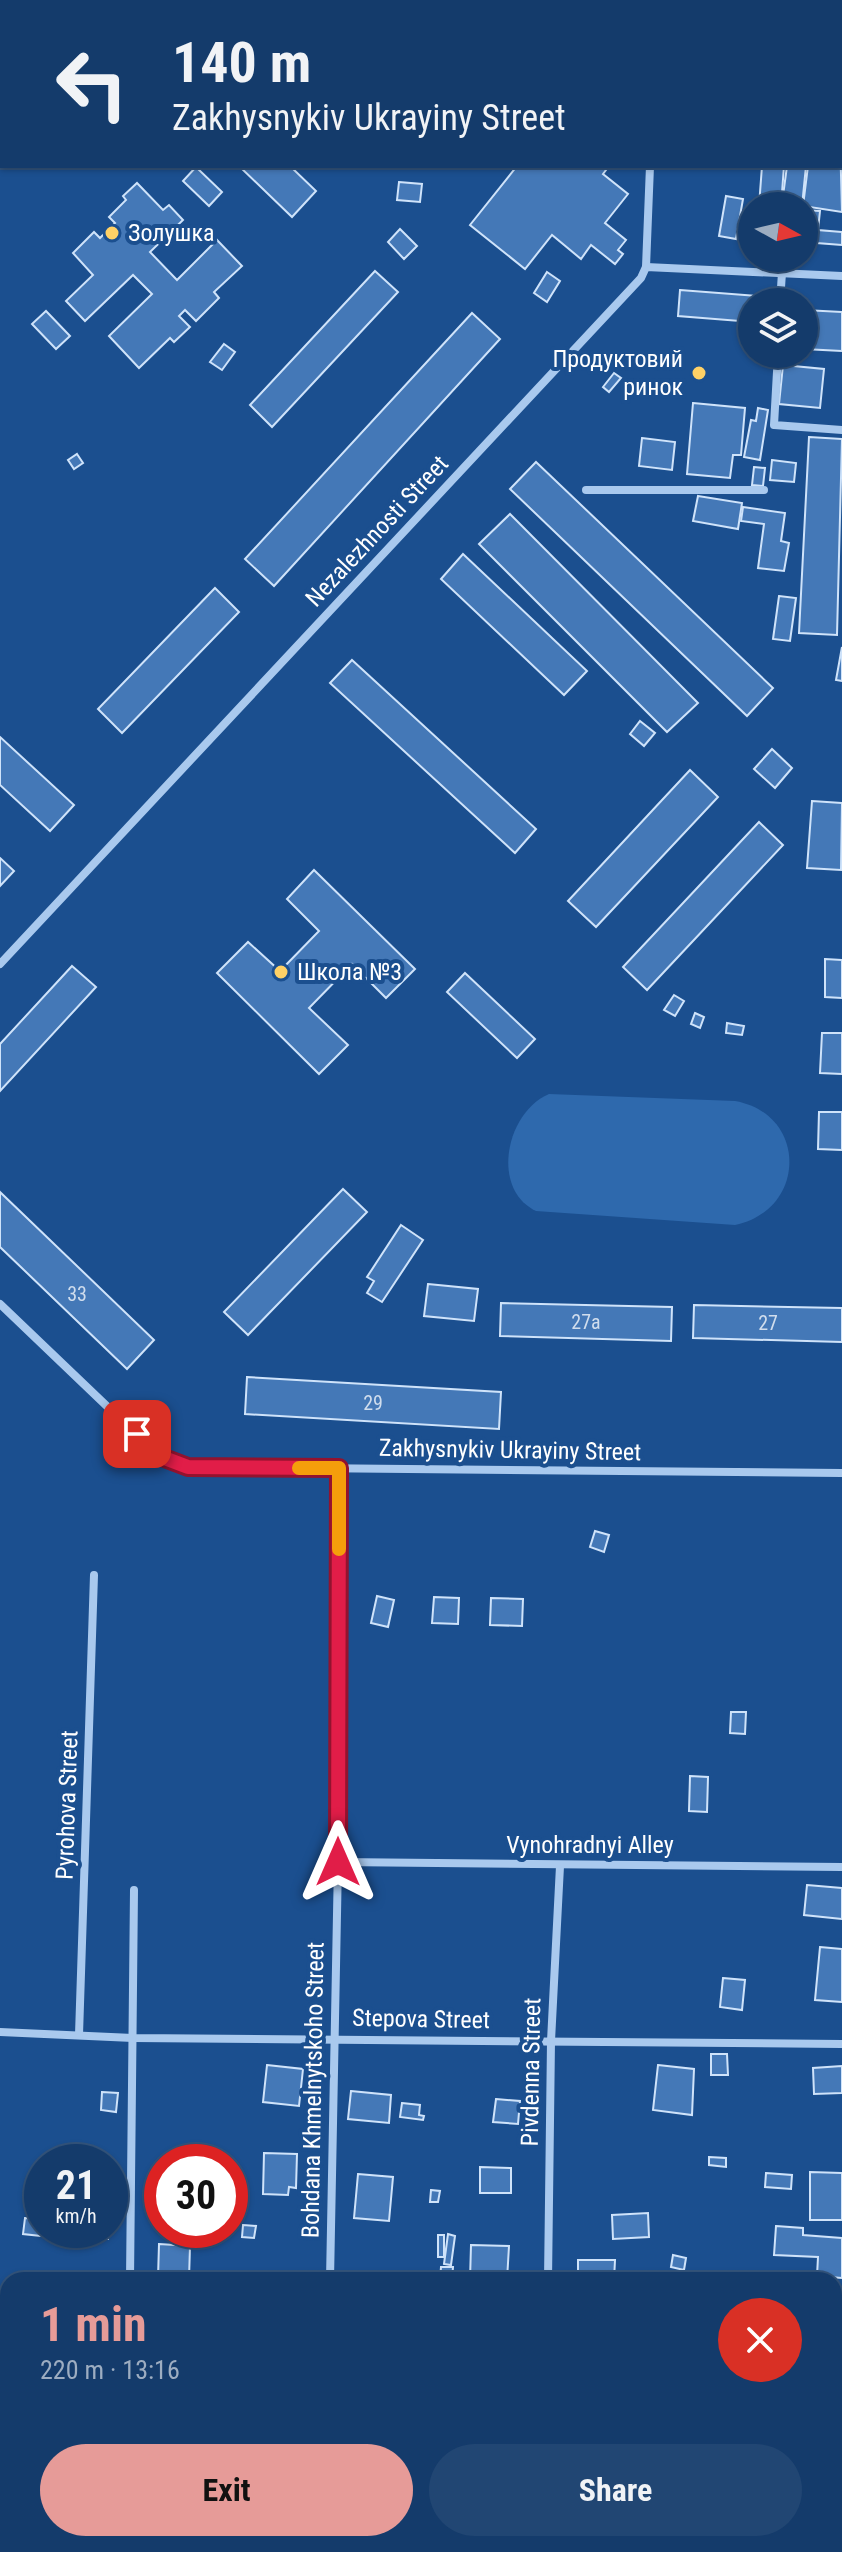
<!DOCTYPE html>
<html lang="en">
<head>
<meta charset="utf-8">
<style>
  body { margin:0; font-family:"Roboto Condensed",sans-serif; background:#214673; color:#f1f3f6; height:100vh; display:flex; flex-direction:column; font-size:30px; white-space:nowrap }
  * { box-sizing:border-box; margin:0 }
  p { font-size:26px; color:#9dadc1 }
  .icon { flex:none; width:44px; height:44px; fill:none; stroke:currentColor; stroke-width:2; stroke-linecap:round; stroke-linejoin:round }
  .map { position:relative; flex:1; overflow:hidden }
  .details { position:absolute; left:0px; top:2272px; width:842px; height:280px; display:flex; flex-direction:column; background:#143b6b; border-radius:24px 24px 0 0; box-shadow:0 2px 6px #0004,0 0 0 2px #33557e }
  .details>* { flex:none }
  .banner { position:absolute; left:0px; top:0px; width:842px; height:168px; box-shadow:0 2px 6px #0004,0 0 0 2px #33557e; background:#143b6b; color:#f1f3f6; overflow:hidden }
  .needle { width:52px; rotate:98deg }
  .controls { position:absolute; left:738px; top:192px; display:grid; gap:16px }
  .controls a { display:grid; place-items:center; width:80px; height:80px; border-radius:50%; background:#143b6b; box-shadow:0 2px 6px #0004,0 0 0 2px #33557e; font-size:40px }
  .speed { position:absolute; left:24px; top:2144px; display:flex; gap:16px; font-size:40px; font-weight:700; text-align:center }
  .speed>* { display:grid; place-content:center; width:104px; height:104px; border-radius:50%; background:#143b6b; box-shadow:0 2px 6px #0004,0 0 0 2px #33557e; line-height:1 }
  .speed small { font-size:20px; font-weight:400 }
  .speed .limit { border:12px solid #d22; background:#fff; color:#111 }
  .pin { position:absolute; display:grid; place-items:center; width:68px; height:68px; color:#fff; margin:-34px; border-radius:16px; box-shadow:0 4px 12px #0006 }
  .me { position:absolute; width:88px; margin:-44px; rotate:0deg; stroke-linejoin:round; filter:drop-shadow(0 0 6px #0008) }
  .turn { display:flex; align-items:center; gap:28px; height:168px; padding:0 40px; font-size:36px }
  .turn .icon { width:104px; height:104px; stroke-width:2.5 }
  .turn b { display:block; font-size:56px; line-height:68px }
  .round { display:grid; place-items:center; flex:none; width:84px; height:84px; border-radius:42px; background:#214673 }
  .overview { display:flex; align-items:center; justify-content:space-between; height:136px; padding:0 40px }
  h1 { font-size:48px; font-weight:700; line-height:60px; color:#e69b98 }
  .cta { display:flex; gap:16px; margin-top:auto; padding:16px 40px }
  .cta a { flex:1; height:92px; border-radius:48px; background:#e69b98; color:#111; font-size:32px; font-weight:700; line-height:92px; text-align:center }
  .cta a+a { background:#214673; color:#f1f3f6 }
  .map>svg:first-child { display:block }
  .green { fill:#2e69ad }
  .building { fill:#4478b7; stroke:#cfe3fa; stroke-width:2 }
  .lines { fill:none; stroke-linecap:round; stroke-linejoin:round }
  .minor { stroke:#a9c9ee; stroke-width:8 }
  .route-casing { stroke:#92132f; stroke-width:20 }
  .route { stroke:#e11d48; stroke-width:14 }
  .slow { stroke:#f59e0b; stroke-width:14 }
  .poi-dot { fill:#ffd166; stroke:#1b4f8f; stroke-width:3 }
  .labels { text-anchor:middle; stroke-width:8; stroke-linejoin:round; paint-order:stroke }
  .number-label { font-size:20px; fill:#d0dded }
  .poi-label { font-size:24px; fill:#fff; stroke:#1b4f8f; text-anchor:start }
  .street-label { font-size:24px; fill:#fff; stroke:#1b4f8f }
</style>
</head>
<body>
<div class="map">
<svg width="842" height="2552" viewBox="0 0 842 2552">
  <rect width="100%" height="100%" fill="#1b4f8f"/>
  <!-- green -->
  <path class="green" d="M549,1094L735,1101C808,1114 807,1210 735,1225L536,1211C490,1189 506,1112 549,1094Z"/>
  <!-- building -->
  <g class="building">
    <path d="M314,0H365L367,2H316Z"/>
    <path d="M840,138L842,212L803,206L808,166H840Z"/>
    <path d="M239,166H290L316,191L292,217Z"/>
    <path d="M517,166H609L603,174L628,194L605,223L626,240L618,250L623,254L615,264L591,245L581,259L552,235L525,269L470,225Z"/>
    <path d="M762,166H784L781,206H759Z"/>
    <path d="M787,166H806L802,206L782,203Z"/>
    <path d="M196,167L222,192L209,206L183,181Z"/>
    <path d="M399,182L422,184L420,202L397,200Z"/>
    <path d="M137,183L163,210L169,205L183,220L150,252L177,280L217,240L242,266L214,292L219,298L196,321L185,310L179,316L190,327L174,342L170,338L139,368L109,336L152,294L133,275L85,321L66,301L93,275L73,253L94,232L100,238L115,223L109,217L126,200L123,196Z"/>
    <path d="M726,196L743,199L736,239L719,236Z"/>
    <path d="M804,210L820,211L818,230L842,232V245L804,242Z"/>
    <path d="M400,229L417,246L404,259L388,242Z"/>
    <path d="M375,271L398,292L272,427L250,405Z"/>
    <path d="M547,272L560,281L547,302L534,293Z"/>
    <path d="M680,290L772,297V302H752V322L678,316Z"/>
    <path d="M804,310L842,312V351L804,349Z"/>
    <path d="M46,311L70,336L56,349L32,324Z"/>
    <path d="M472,313L500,339L274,586L245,559Z"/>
    <path d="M224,344L235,352L222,370L210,362Z"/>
    <path d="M783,365L824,369L820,408L779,404Z"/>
    <path d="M614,373L621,378L609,392L603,387Z"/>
    <path d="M693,403L745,408L741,455H733L730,478L687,474Z"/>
    <path d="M758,408L768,410L760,460L744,457L751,420L756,421Z"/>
    <path d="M809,437L842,439L837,635L799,633Z"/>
    <path d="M642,438L675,442L672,470L639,466Z"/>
    <path d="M77,454L83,463L74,469L68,460Z"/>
    <path d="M772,460L796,463L794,482L770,480Z"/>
    <path d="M536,462L773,688L747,716L510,489Z"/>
    <path d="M754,467L765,468L763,486L752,485Z"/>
    <path d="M698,496L742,503L738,529L693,521Z"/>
    <path d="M743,507L785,513L781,541L789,543L784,571L758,568L764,524L741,521Z"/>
    <path d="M510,514L698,703L667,732L479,544Z"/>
    <path d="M463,554L587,671L564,695L441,579Z"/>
    <path d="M215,588L239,612L122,733L98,709Z"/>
    <path d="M779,596L796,598L790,641L773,639Z"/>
    <path d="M842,647V681L836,680Z"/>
    <path d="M352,660L536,829L515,853L330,683Z"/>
    <path d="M640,721L655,733L644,746L630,734Z"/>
    <path d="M0,737L74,805L50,831L0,785Z"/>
    <path d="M772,749L792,768L775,788L754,769Z"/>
    <path d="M690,770L718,797L596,927L568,901Z"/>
    <path d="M812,801L842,803L841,870L807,868Z"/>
    <path d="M759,822L783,845L647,990L623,967Z"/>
    <path d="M0,858L14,871L0,886Z"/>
    <path d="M314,870L415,969L386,998L352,964L309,1008L348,1045L319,1074L217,973L248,942L280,971L319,931L287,899Z"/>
    <path d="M825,959L842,960V998L825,997Z"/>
    <path d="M72,966L96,987L0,1091V1044Z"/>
    <path d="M465,973L535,1039L517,1058L447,992Z"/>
    <path d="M674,995L684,1001L675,1016L664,1010Z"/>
    <path d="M695,1013L704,1017L700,1028L691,1024Z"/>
    <path d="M727,1023L744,1026L742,1035L726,1033Z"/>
    <path d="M822,1033H842V1074L820,1073Z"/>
    <path d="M819,1112H842V1150L818,1149Z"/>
    <path d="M343,1189L367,1212L248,1335L224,1312Z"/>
    <path d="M0,1192L154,1340L127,1369L0,1247Z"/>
    <path d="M401,1225L423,1240L382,1302L367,1293L374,1281L367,1277Z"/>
    <path d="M428,1284L478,1289L474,1321L424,1316Z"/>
    <path d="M501,1303L672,1307L671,1341L500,1336Z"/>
    <path d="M694,1305L842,1308V1342L693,1338Z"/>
    <path d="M247,1377L501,1392L499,1429L245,1414Z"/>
    <path d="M595,1531L609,1535L604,1552L590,1547Z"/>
    <path d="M377,1596L394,1600L388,1627L371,1623Z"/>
    <path d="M434,1597L459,1598L458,1624L432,1623Z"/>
    <path d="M491,1598L523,1599L522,1626L490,1625Z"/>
    <path d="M731,1712H746L745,1734L730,1733Z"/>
    <path d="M690,1776L708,1777L707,1812L689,1811Z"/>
    <path d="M807,1885L842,1888V1919L804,1915Z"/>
    <path d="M820,1947L842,1949V2002L815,2000Z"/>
    <path d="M723,1978L745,1980L742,2010L720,2007Z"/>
    <path d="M711,2054H727L728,2075H711Z"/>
    <path d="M267,2065L303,2069L299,2106L263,2102Z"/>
    <path d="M658,2065L694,2069L692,2115L653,2110Z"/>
    <path d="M842,2066V2093L814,2094L813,2068Z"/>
    <path d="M351,2091L391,2095L389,2123L348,2119Z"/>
    <path d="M102,2092L118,2093L116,2112L101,2110Z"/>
    <path d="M496,2099L520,2101L518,2124L493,2122Z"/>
    <path d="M402,2103L420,2105L419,2115L424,2116L423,2120L400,2117Z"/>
    <path d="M264,2153L297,2154L296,2188L289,2187L288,2195L263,2194Z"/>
    <path d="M709,2157L726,2158V2167L709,2165Z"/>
    <path d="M480,2167L511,2168V2193H480Z"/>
    <path d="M810,2172L842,2173V2220H810Z"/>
    <path d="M766,2173L792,2175L791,2189L765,2187Z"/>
    <path d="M358,2174L393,2177L389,2221L354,2218Z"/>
    <path d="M162,2186V2211H157L156,2196L144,2197V2187Z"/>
    <path d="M431,2190L440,2191L438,2202H430Z"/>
    <path d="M648,2213L649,2237L613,2239L612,2215Z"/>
    <path d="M25,2218L42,2220V2230H51L50,2237L23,2234Z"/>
    <path d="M243,2225L256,2226L254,2238L242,2237Z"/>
    <path d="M776,2226L803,2228V2235L842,2238V2278L817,2276L818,2257L774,2255Z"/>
    <path d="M69,2230H109L108,2239L69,2236Z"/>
    <path d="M448,2234L455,2236L451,2265L444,2264Z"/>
    <rect x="438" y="2235" width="6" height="22"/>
    <path d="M159,2244L190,2246L189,2279L158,2278Z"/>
    <path d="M471,2245L509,2246L507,2280H470Z"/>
    <path d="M673,2255L686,2258L684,2270L671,2267Z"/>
    <path d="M578,2260H615L614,2280H578Z"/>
    <path d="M441,2267H453L452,2280H440Z"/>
    <path d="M834,2451H840L834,2491Z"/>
    <path d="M834,2529L842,2530V2542L834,2541Z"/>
  </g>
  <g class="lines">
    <!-- minor -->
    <g class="minor">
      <path d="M622,0L624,2"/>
      <path d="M810,2V0"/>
      <path d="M840,45H842"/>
      <path d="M646,267L650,166"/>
      <path d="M780,302L782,273"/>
      <path d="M778,354L774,425L842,430"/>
      <path d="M586,490H764"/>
      <path d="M0,964L641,278L646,267L842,276"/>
      <path d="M0,1304L159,1456L188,1467L842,1473"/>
      <path d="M338,1862L842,1867"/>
      <path d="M0,2032L133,2038L842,2044"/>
      <path d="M79,2035L94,1575"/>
      <path d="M130,2280L134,1890"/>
      <path d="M330,2280L338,1862L339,1468"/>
      <path d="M548,2280L551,2041L560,1866"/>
      <path d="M127,2552V2544"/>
      <path d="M326,2552L327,2544"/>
      <path d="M545,2552V2544"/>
    </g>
  </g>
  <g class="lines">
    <defs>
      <path id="route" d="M137,1434L159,1456L188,1467L339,1468L338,1862"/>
    </defs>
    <!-- route casing -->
    <use href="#route" class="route-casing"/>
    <!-- route -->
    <use href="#route" class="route"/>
    <!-- slow -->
    <path class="slow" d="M299,1468H339V1549"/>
  </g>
  <!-- markers -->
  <g class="poi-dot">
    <circle cx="112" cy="233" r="8"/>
    <circle cx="699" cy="373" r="8"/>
    <circle cx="281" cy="972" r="8"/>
  </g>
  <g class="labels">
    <!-- number labels -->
    <g class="number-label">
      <text x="77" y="1301">33</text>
      <text x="586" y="1329">27а</text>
      <text x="768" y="1330">27</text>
      <text x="373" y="1410">29</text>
    </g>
    <!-- poi labels -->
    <g class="poi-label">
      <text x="128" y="241">Золушка</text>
      <text x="683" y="367" text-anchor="end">Продуктовий<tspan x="683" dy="28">ринок</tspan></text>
      <text x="297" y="980">Школа №3</text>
    </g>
    <!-- street labels -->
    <g class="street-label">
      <text transform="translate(377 531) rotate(-47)" y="8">Nezalezhnosti Street</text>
      <text transform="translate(510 1450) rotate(1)" y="8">Zakhysnykiv Ukrayiny Street</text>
      <text transform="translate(67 1805) rotate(-88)" y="8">Pyrohova Street</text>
      <text x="590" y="1853">Vynohradnyi Alley</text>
      <text transform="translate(421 2019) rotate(1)" y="8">Stepova Street</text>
      <text transform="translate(531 2072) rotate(-89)" y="8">Pivdenna Street</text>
      <text transform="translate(313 2090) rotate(-89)" y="8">Bohdana Khmelnytskoho Street</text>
    </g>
  </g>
</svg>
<div class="controls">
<a><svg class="needle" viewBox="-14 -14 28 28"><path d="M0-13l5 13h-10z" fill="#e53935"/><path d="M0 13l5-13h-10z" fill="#9dadc1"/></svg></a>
<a><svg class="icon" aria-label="layers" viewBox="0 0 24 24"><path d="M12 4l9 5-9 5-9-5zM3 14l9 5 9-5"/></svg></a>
</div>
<div class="speed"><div>21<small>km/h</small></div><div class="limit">30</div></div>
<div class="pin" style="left:137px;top:1434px;background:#d93025"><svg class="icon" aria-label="arrive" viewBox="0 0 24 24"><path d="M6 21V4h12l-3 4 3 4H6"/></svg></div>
<svg class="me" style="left:338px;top:1862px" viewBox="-20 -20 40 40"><path d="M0-17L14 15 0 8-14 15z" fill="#e11d48" stroke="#fff" stroke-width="4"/></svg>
<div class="banner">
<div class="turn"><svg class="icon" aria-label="left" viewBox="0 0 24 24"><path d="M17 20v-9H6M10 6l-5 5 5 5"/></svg><div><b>140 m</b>Zakhysnykiv Ukrayiny Street</div></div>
</div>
<section class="details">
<div class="overview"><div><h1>1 min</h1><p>220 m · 13:16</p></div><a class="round" style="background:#d93025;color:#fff"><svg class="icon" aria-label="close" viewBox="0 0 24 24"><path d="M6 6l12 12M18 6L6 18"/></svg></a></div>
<div class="cta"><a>Exit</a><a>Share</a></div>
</section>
</div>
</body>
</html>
